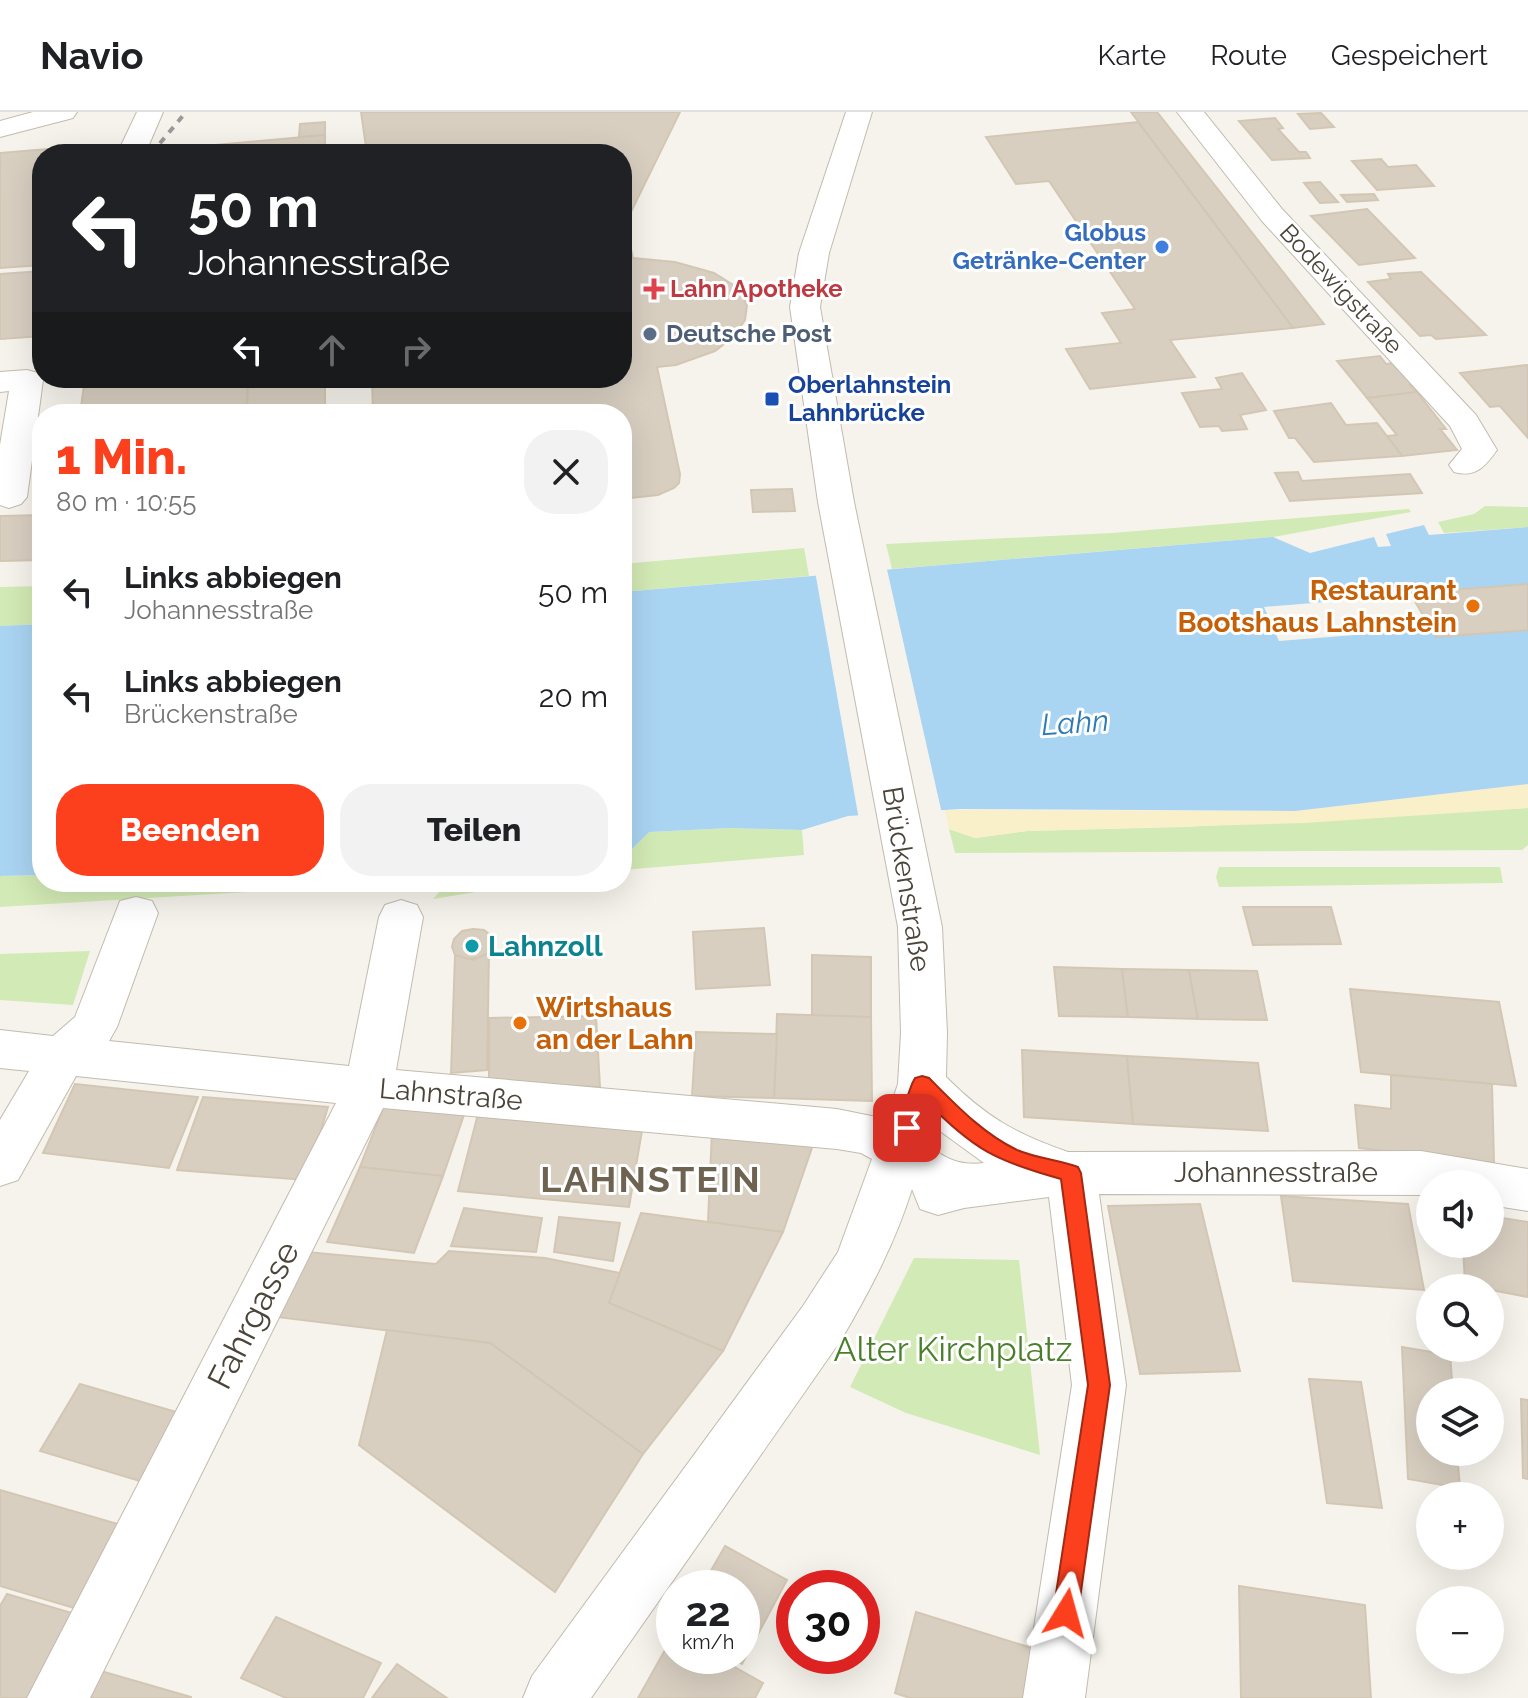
<!DOCTYPE html>
<html lang="de">
<head>
<meta charset="utf-8">
<style>
  body { margin:0; font-family:Raleway,sans-serif; background:#f2f2f2; color:#202124; height:100vh; display:flex; flex-direction:column; font-size:30px; white-space:nowrap }
  * { box-sizing:border-box; margin:0 }
  p { font-size:26px; color:#757577 }
  .icon { flex:none; width:44px; height:44px; fill:none; stroke:currentColor; stroke-width:2; stroke-linecap:round; stroke-linejoin:round }
  .map { position:relative; flex:1; overflow:hidden }
  .sheet { position:absolute; left:32px; top:292px; width:600px; height:488px; display:flex; flex-direction:column; background:#fff; border-radius:32px; box-shadow:0 8px 32px #0002 }
  .sheet>* { flex:none }
  .guide { position:absolute; left:32px; top:32px; width:600px; height:244px; border-radius:32px; box-shadow:0 8px 32px #0002; background:#202124; color:#fff; overflow:hidden }
  .tools { position:absolute; left:1416px; top:1058px; display:grid; gap:16px }
  .tools a { display:grid; place-items:center; width:88px; height:88px; border-radius:50%; background:#fff; box-shadow:0 8px 32px #0002; font-size:40px }
  .speed { position:absolute; left:656px; top:1458px; display:flex; gap:16px; font-size:40px; font-weight:700; text-align:center }
  .speed>* { display:grid; place-content:center; width:104px; height:104px; border-radius:50%; background:#fff; box-shadow:0 8px 32px #0002; line-height:1 }
  .speed small { font-size:20px; font-weight:400 }
  .speed .limit { border:12px solid #d22; background:#fff; color:#111 }
  .pin { position:absolute; display:grid; place-items:center; width:68px; height:68px; color:#fff; margin:-34px; border-radius:16px; box-shadow:0 4px 12px #0006 }
  .me { position:absolute; width:88px; margin:-44px; rotate:8deg; stroke-linejoin:round; filter:drop-shadow(0 0 6px #0008) }
  .turn { display:flex; align-items:center; gap:28px; height:168px; padding:0 24px; font-size:36px }
  .turn .icon { width:104px; height:104px; stroke-width:2.5 }
  .turn b { display:block; font-size:56px; line-height:68px }
  .lanes { display:flex; align-items:center; height:76px; padding:0 24px; background:#0003; justify-content:center; gap:40px; direction:ltr }
  .lanes .off { opacity:.35 }
  .round { display:grid; place-items:center; flex:none; width:84px; height:84px; border-radius:32px; background:#f2f2f2 }
  .overview { display:flex; align-items:center; justify-content:space-between; height:136px; padding:0 24px }
  h1 { font-size:48px; font-weight:800; line-height:60px; color:#fc3f1d }
  .button { display:flex; gap:16px; margin-top:auto; padding:16px 24px }
  .button a { flex:1; height:92px; border-radius:32px; background:#fc3f1d; color:#fff; font-size:32px; font-weight:800; line-height:92px; text-align:center }
  .button a+a { background:#f2f2f2; color:#202124 }
  ul { padding:0; list-style:none }
  li { display:flex; align-items:center; gap:24px; height:104px; padding:0 24px }
  li div { flex:1 }
  li b { display:block; font-size:30px }
  li em { font-style:normal }
  header { display:flex; align-items:center; gap:48px; box-sizing:border-box; height:112px; padding:0 40px; background:#fff; border-bottom:2px solid #e0e0e0 }
  header strong { font-size:38px }
  nav { display:flex; gap:44px; margin-inline-start:auto; font-size:28px }
  .map>svg:first-child { display:block }
  .green { fill:#d2eab5 }
  .sand { fill:#f9efc9 }
  .water { fill:#a9d4f2 }
  .pier { fill:#f6f3ec }
  .building { fill:#d8cfc1; stroke:#d3c7b4; stroke-width:2 }
  .lines { fill:none; stroke-linecap:round; stroke-linejoin:round }
  .minor-casing { stroke:#c2bbae; stroke-width:2 }
  .minor { fill:#fff; fill-rule:evenodd }
  .rail { stroke:#9a9a9a; stroke-width:4; stroke-dasharray:7 7; stroke-linecap:butt }
  .route { fill:#fc3f1d; stroke:#a42913; stroke-width:2 }
  .shop-dot { fill:#3f7fe0; stroke:#fff; stroke-width:3 }
  .health-dot { fill:#e0444e; stroke:#fff; stroke-width:3 }
  .service-dot { fill:#5c6f8a; stroke:#fff; stroke-width:3 }
  .transit-dot { fill:#1a4fb4; stroke:#fff; stroke-width:3 }
  .food-dot { fill:#e8710a; stroke:#fff; stroke-width:3 }
  .culture-dot { fill:#0f9aa8; stroke:#fff; stroke-width:3 }
  .labels { text-anchor:middle; stroke-width:6; stroke-linejoin:round; paint-order:stroke }
  .far-shop-label { font-size:24px; font-weight:bold; fill:#366cbe; stroke:#fff; text-anchor:end }
  .far-health-label { font-size:24px; font-weight:bold; fill:#be3a42; stroke:#fff; text-anchor:start }
  .far-street-label { font-size:24px; fill:#4b4439; stroke:#fff }
  .far-service-label { font-size:24px; font-weight:bold; fill:#4e5e75; stroke:#fff; text-anchor:start }
  .far-transit-label { font-size:24px; font-weight:bold; fill:#164399; stroke:#fff; text-anchor:start }
  .food-label { font-size:28px; font-weight:bold; fill:#c56008; stroke:#fff; text-anchor:end }
  .street-label { font-size:28px; fill:#4b4439; stroke:#fff }
  .culture-label { font-size:28px; font-weight:bold; fill:#0d838f; stroke:#fff; text-anchor:start }
  .water-label { font-size:30px; font-style:italic; fill:#2e7ab2; stroke:#fff }
  .near-street-label { font-size:34px; fill:#4b4439; stroke:#fff }
  .near-park-label { font-size:34px; fill:#4a7f2a; stroke:#fff }
  .district-label { font-size:36px; font-weight:bold; letter-spacing:2px; fill:#6e6250; stroke:#fff }
</style>
</head>
<body>
<header>
<strong>Navio</strong>
<nav><a>Karte</a><a>Route</a><a>Gespeichert</a></nav>
</header>
<div class="map">
<svg width="1528" height="1586" viewBox="0 0 1528 1586">
  <rect width="100%" height="100%" fill="#f6f3ec"/>
  <!-- green -->
  <g class="green">
    <path d="M1485,394L1528,395V415L1444,421L1438,410L1474,402Z"/>
    <path d="M1409,397L1411,400L1273,425L892,457L886,432L1112,421Z"/>
    <path d="M804,436L809,464L622,480V452Z"/>
    <path d="M42,474V512L0,514V475Z"/>
    <path d="M1528,696V733L1522,738L955,741L949,717L975,726L1027,719L1184,715Z"/>
    <path d="M732,716L802,718L804,743L622,758V738L632,737L648,720Z"/>
    <path d="M1219,755H1500L1503,771L1219,775L1216,765Z"/>
    <path d="M42,763V770H410L0,795V764Z"/>
    <path d="M468,770H538L433,787L443,776Z"/>
    <path d="M90,839L73,893L0,888V842Z"/>
    <path d="M914,1146L1019,1148L1040,1343L906,1301L850,1275Z"/>
  </g>
  <!-- sand -->
  <path class="sand" d="M1528,672V696L1304,711L1027,719L975,726L949,717L945,698L1295,699Z"/>
  <!-- water -->
  <g class="water">
    <path d="M1424,413L1429,423L1528,415V672L1295,699L960,697L848,704L802,718L731,716L649,720L632,737L622,738V480L1273,425L1310,441L1374,425L1378,435L1391,434L1386,422Z"/>
    <path d="M42,512V763L0,764V514Z"/>
  </g>
  <!-- pier -->
  <g class="pier">
    <path d="M886,453L942,702L859,708L815,459Z"/>
    <path d="M1412,483L1431,517L1279,529L1264,495Z"/>
  </g>
  <!-- building -->
  <g class="building">
    <path d="M361,0H680L625,112L633,146L675,150L714,161L738,176L747,193L745,208L733,225L715,239L676,253L657,255L680,362L679,371L674,376L658,383L622,387V302H373L372,266H622V42H367Z"/>
    <path d="M1131,0H1157L1324,212L1293,216Z"/>
    <path d="M1321,1L1334,15L1310,17L1298,2Z"/>
    <path d="M1275,6L1283,16L1278,17L1299,40H1306L1310,46L1272,48L1239,9Z"/>
    <path d="M325,10V23L299,25L300,12Z"/>
    <path d="M1138,10L1293,216L1170,228L1195,265L1090,277L1066,237L1121,231L1102,201L1135,197L1049,69L1016,72L986,25Z"/>
    <path d="M325,23V42H159L161,38Z"/>
    <path d="M96,33V42H42V153L0,156V41Z"/>
    <path d="M1381,47L1388,55L1416,53L1434,74L1377,78L1352,49Z"/>
    <path d="M1320,70L1338,90L1320,91L1304,71Z"/>
    <path d="M1374,82L1378,88L1347,90L1341,83Z"/>
    <path d="M1367,97L1415,146L1359,153L1311,104Z"/>
    <path d="M42,159V224L0,227V162Z"/>
    <path d="M1421,160L1486,223L1436,227L1431,223L1420,224L1368,170L1391,167L1388,162Z"/>
    <path d="M1380,244L1386,252L1396,251L1417,272L1410,273L1417,280L1367,286L1337,249Z"/>
    <path d="M1527,253L1528,254V326L1500,294L1490,295L1460,261Z"/>
    <path d="M1242,261L1266,298L1240,303L1247,317L1222,319L1219,314L1200,315L1182,281L1222,277L1216,266Z"/>
    <path d="M85,266H248L247,302H80Z"/>
    <path d="M248,266H325V302H247Z"/>
    <path d="M1417,280L1446,317H1440L1457,338L1402,344L1387,324L1397,323L1367,286Z"/>
    <path d="M1331,291L1346,313L1377,311L1402,344L1314,350L1295,326H1289L1274,299Z"/>
    <path d="M1298,360L1302,369L1410,362L1422,381L1290,389L1275,361Z"/>
    <path d="M792,377L795,399L753,400L751,378Z"/>
    <path d="M42,403V448L0,449V404Z"/>
    <path d="M1528,472V518L1436,525L1410,481Z"/>
    <path d="M1243,795H1331L1341,832L1253,833Z"/>
    <path d="M764,816L770,873L696,877L693,820Z"/>
    <path d="M473,817L484,818L492,824L494,832L489,841L482,846L463,847L455,843L452,835L454,827L462,819Z"/>
    <path d="M489,841L487,958L451,961L455,843L473,848Z"/>
    <path d="M812,843L871,845V905L812,904Z"/>
    <path d="M1054,855L1122,857L1128,905L1059,904Z"/>
    <path d="M1122,857L1189,858L1198,907L1128,905Z"/>
    <path d="M1189,858L1257,859L1267,908L1198,907Z"/>
    <path d="M1350,877L1499,890L1516,974L1361,960Z"/>
    <path d="M777,902L871,905L872,989L774,986Z"/>
    <path d="M596,904L600,975L489,970V906Z"/>
    <path d="M696,920L777,922L774,986L692,984Z"/>
    <path d="M1022,938L1127,944L1133,1012L1024,1005Z"/>
    <path d="M1127,944L1258,951L1268,1019L1133,1012Z"/>
    <path d="M1391,963L1492,972L1494,1051L1359,1036L1355,993L1391,997Z"/>
    <path d="M75,972L198,985L169,1056L43,1041Z"/>
    <path d="M203,985L328,995L306,1068L177,1058Z"/>
    <path d="M387,986L467,994L443,1064L360,1055Z"/>
    <path d="M479,998L643,1013L629,1095L458,1079Z"/>
    <path d="M712,1019L814,1030L783,1120L708,1110Z"/>
    <path d="M360,1055L443,1064L414,1141L327,1130Z"/>
    <path d="M1281,1084L1408,1092L1424,1178L1293,1169Z"/>
    <path d="M1200,1092L1240,1259L1140,1262L1108,1094Z"/>
    <path d="M464,1096L542,1106L536,1140L451,1134Z"/>
    <path d="M641,1101L783,1120L723,1239L609,1191Z"/>
    <path d="M1490,1104L1528,1110V1185L1465,1173L1463,1132H1490Z"/>
    <path d="M559,1105L620,1111L613,1149L554,1140Z"/>
    <path d="M449,1139L545,1146L620,1161L609,1191L723,1239L643,1342L490,1231L277,1205L307,1140L436,1152Z"/>
    <path d="M387,1218L490,1231L643,1342L555,1480L359,1333Z"/>
    <path d="M1402,1235L1450,1243L1453,1280H1430V1340H1457L1460,1376L1408,1367Z"/>
    <path d="M1309,1267L1361,1270L1382,1396L1327,1391Z"/>
    <path d="M80,1272L187,1303L150,1372L40,1339Z"/>
    <path d="M1521,1287L1528,1288V1367L1523,1366Z"/>
    <path d="M0,1378L125,1414L81,1498L0,1474Z"/>
    <path d="M725,1434L787,1468L742,1552L727,1544H742V1476H701Z"/>
    <path d="M1239,1474L1365,1493L1371,1586H1241Z"/>
    <path d="M7,1482L89,1506L47,1586H0V1494Z"/>
    <path d="M916,1500L1038,1538L1028,1586H910L895,1581Z"/>
    <path d="M276,1505L381,1551L363,1586H286L241,1566Z"/>
    <path d="M674,1522V1544H715L763,1571L755,1586H638Z"/>
    <path d="M397,1552L447,1586H372Z"/>
    <path d="M94,1557L191,1585V1586H81Z"/>
  </g>
  <g class="lines">
    <defs>
      <g id="minor">
        <path d="M33,0H77L73,6L0,25V9Z"/>
        <path d="M137,0H163L145,42H117Z"/>
        <path d="M846,0H872L829,141L820,195L854,390L942,815L947,921L946,965C986,1005 1016,1022 1068,1040L1421,1039L1528,1057V1099L1490,1093V1072H1430V1083L1099,1082L1126,1273L1085,1586H1023L1072,1273L1049,1085L964,1096L938,1103L920,1097L912,1077C895,1131 870,1179 841,1228L591,1586H523L532,1564L803,1194L838,1140L872,1047L861,1041L837,1037L383,996L90,1586H27L336,991L76,964L18,1068L0,1074V1008L29,959L0,956V918L53,924L75,905L120,789L136,785L152,789L158,801L117,915L109,929L349,954L379,805L385,793L401,788L417,793L423,805L396,958L837,997L886,1007L898,972L901,921L898,815L818,390L790,195L799,141ZM933,1014L984,1051C959,1054 945,1047 927,1032Z"/>
        <path d="M1177,0H1204L1282,97L1476,303L1497,338C1485,355 1475,366 1454,360L1449,353L1462,337L1450,314L1262,109Z"/>
        <path d="M27,258L38,261L43,268L27,385L21,392L9,396L0,393V333L9,279L0,280V260Z"/>
      </g>
    </defs>
    <!-- minor casing -->
    <use href="#minor" class="minor-casing"/>
    <!-- minor -->
    <use href="#minor" class="minor"/>
    <!-- rail -->
    <path class="rail" d="M151,42L186,0"/>
  </g>
  <!-- route -->
  <path class="route" d="M922,964L929,966C956,993 982,1021 1017,1038C1036,1046 1058,1048 1078,1055L1081,1061L1110,1273L1078,1501L1074,1509L1066,1513L1057,1509L1053,1501L1088,1273L1061,1067C996,1049 974,1038 926,989L914,1022L907,1024L899,1022L896,1016L912,972L915,966Z"/>
  <!-- markers -->
  <circle class="shop-dot" cx="1162" cy="135" r="8"/>
  <path class="health-dot" d="M650 165h8v8h8v8h-8v8h-8v-8h-8v-8h8z"/>
  <circle class="service-dot" cx="650" cy="222" r="8"/>
  <rect class="transit-dot" x="764" y="279" width="16" height="16" rx="4"/>
  <g class="food-dot">
    <circle cx="1473" cy="494" r="8"/>
    <circle cx="520" cy="911" r="8"/>
  </g>
  <circle class="culture-dot" cx="472" cy="834" r="8"/>
  <g class="labels">
    <!-- far-shop labels -->
    <g class="far-shop-label">
      <text x="1146" y="129">Globus<tspan x="1146" dy="28">Getränke-Center</tspan></text>
    </g>
    <!-- far-health labels -->
    <g class="far-health-label">
      <text x="670" y="185">Lahn Apotheke</text>
    </g>
    <!-- far-street labels -->
    <g class="far-street-label">
      <text transform="translate(1341 177) rotate(47)" y="8">Bodewigstraße</text>
    </g>
    <!-- far-service labels -->
    <g class="far-service-label">
      <text x="666" y="230">Deutsche Post</text>
    </g>
    <!-- far-transit labels -->
    <g class="far-transit-label">
      <text x="788" y="281">Oberlahnstein<tspan x="788" dy="28">Lahnbrücke</tspan></text>
    </g>
    <!-- food labels -->
    <g class="food-label">
      <text x="1457" y="488">Restaurant<tspan x="1457" dy="32">Bootshaus Lahnstein</tspan></text>
      <text x="536" y="905" text-anchor="start">Wirtshaus<tspan x="536" dy="32">an der Lahn</tspan></text>
    </g>
    <!-- street labels -->
    <g class="street-label">
      <text transform="translate(907 767) rotate(81)" y="10">Brückenstraße</text>
      <text transform="translate(451 982) rotate(5)" y="10">Lahnstraße</text>
      <text x="1276" y="1070">Johannesstraße</text>
    </g>
    <!-- culture labels -->
    <g class="culture-label">
      <text x="488" y="844">Lahnzoll</text>
    </g>
    <!-- water labels -->
    <g class="water-label">
      <text transform="translate(1075 611) rotate(-4)" y="10">Lahn</text>
    </g>
    <!-- near-street labels -->
    <g class="near-street-label">
      <text transform="translate(253 1203) rotate(-63)" y="12">Fahrgasse</text>
    </g>
    <!-- near-park labels -->
    <g class="near-park-label">
      <text x="953" y="1249">Alter Kirchplatz</text>
    </g>
    <!-- district labels -->
    <g class="district-label">
      <text x="651" y="1080">LAHNSTEIN</text>
    </g>
  </g>
</svg>
<div class="tools">
<a><svg class="icon" aria-label="sound" viewBox="0 0 24 24"><path d="M4 9h4l5-4v14l-5-4H4zM17 9q2 3 0 6"/></svg></a>
<a><svg class="icon" aria-label="search" viewBox="0 0 24 24"><circle cx="10" cy="10" r="6"/><path d="M15 15l6 6"/></svg></a>
<a><svg class="icon" aria-label="layers" viewBox="0 0 24 24"><path d="M12 4l9 5-9 5-9-5zM3 14l9 5 9-5"/></svg></a>
<a>+</a>
<a>−</a>
</div>
<div class="speed"><div>22<small>km/h</small></div><div class="limit">30</div></div>
<div class="pin" style="left:907px;top:1016px;background:#d93025"><svg class="icon" aria-label="arrive" viewBox="0 0 24 24"><path d="M6 21V4h12l-3 4 3 4H6"/></svg></div>
<svg class="me" style="left:1066px;top:1501px" viewBox="-20 -20 40 40"><path d="M0-17L14 15 0 8-14 15z" fill="#fc3f1d" stroke="#fff" stroke-width="4"/></svg>
<div class="guide">
<div class="turn"><svg class="icon" aria-label="left" viewBox="0 0 24 24"><path d="M17 20v-9H6M10 6l-5 5 5 5"/></svg><div><b>50 m</b>Johannesstraße</div></div>
<div class="lanes"><svg class="icon" aria-label="left" viewBox="0 0 24 24"><path d="M17 20v-9H6M10 6l-5 5 5 5"/></svg><svg class="icon off" aria-label="ahead" viewBox="0 0 24 24"><path d="M12 20V5M6 11l6-6 6 6"/></svg><svg class="icon off" aria-label="right" viewBox="0 0 24 24"><path d="M7 20v-9h11M14 6l5 5-5 5"/></svg></div>
</div>
<section class="sheet">
<div class="overview"><div><h1>1 Min.</h1><p>80 m · 10:55</p></div><a class="round"><svg class="icon" aria-label="close" viewBox="0 0 24 24"><path d="M6 6l12 12M18 6L6 18"/></svg></a></div>
<ul>
<li><svg class="icon" aria-label="left" viewBox="0 0 24 24"><path d="M17 20v-9H6M10 6l-5 5 5 5"/></svg><div><b>Links abbiegen</b><p>Johannesstraße</p></div><em>50 m</em></li>
<li><svg class="icon" aria-label="left" viewBox="0 0 24 24"><path d="M17 20v-9H6M10 6l-5 5 5 5"/></svg><div><b>Links abbiegen</b><p>Brückenstraße</p></div><em>20 m</em></li>
</ul>
<div class="button"><a>Beenden</a><a>Teilen</a></div>
</section>
</div>
</body>
</html>
